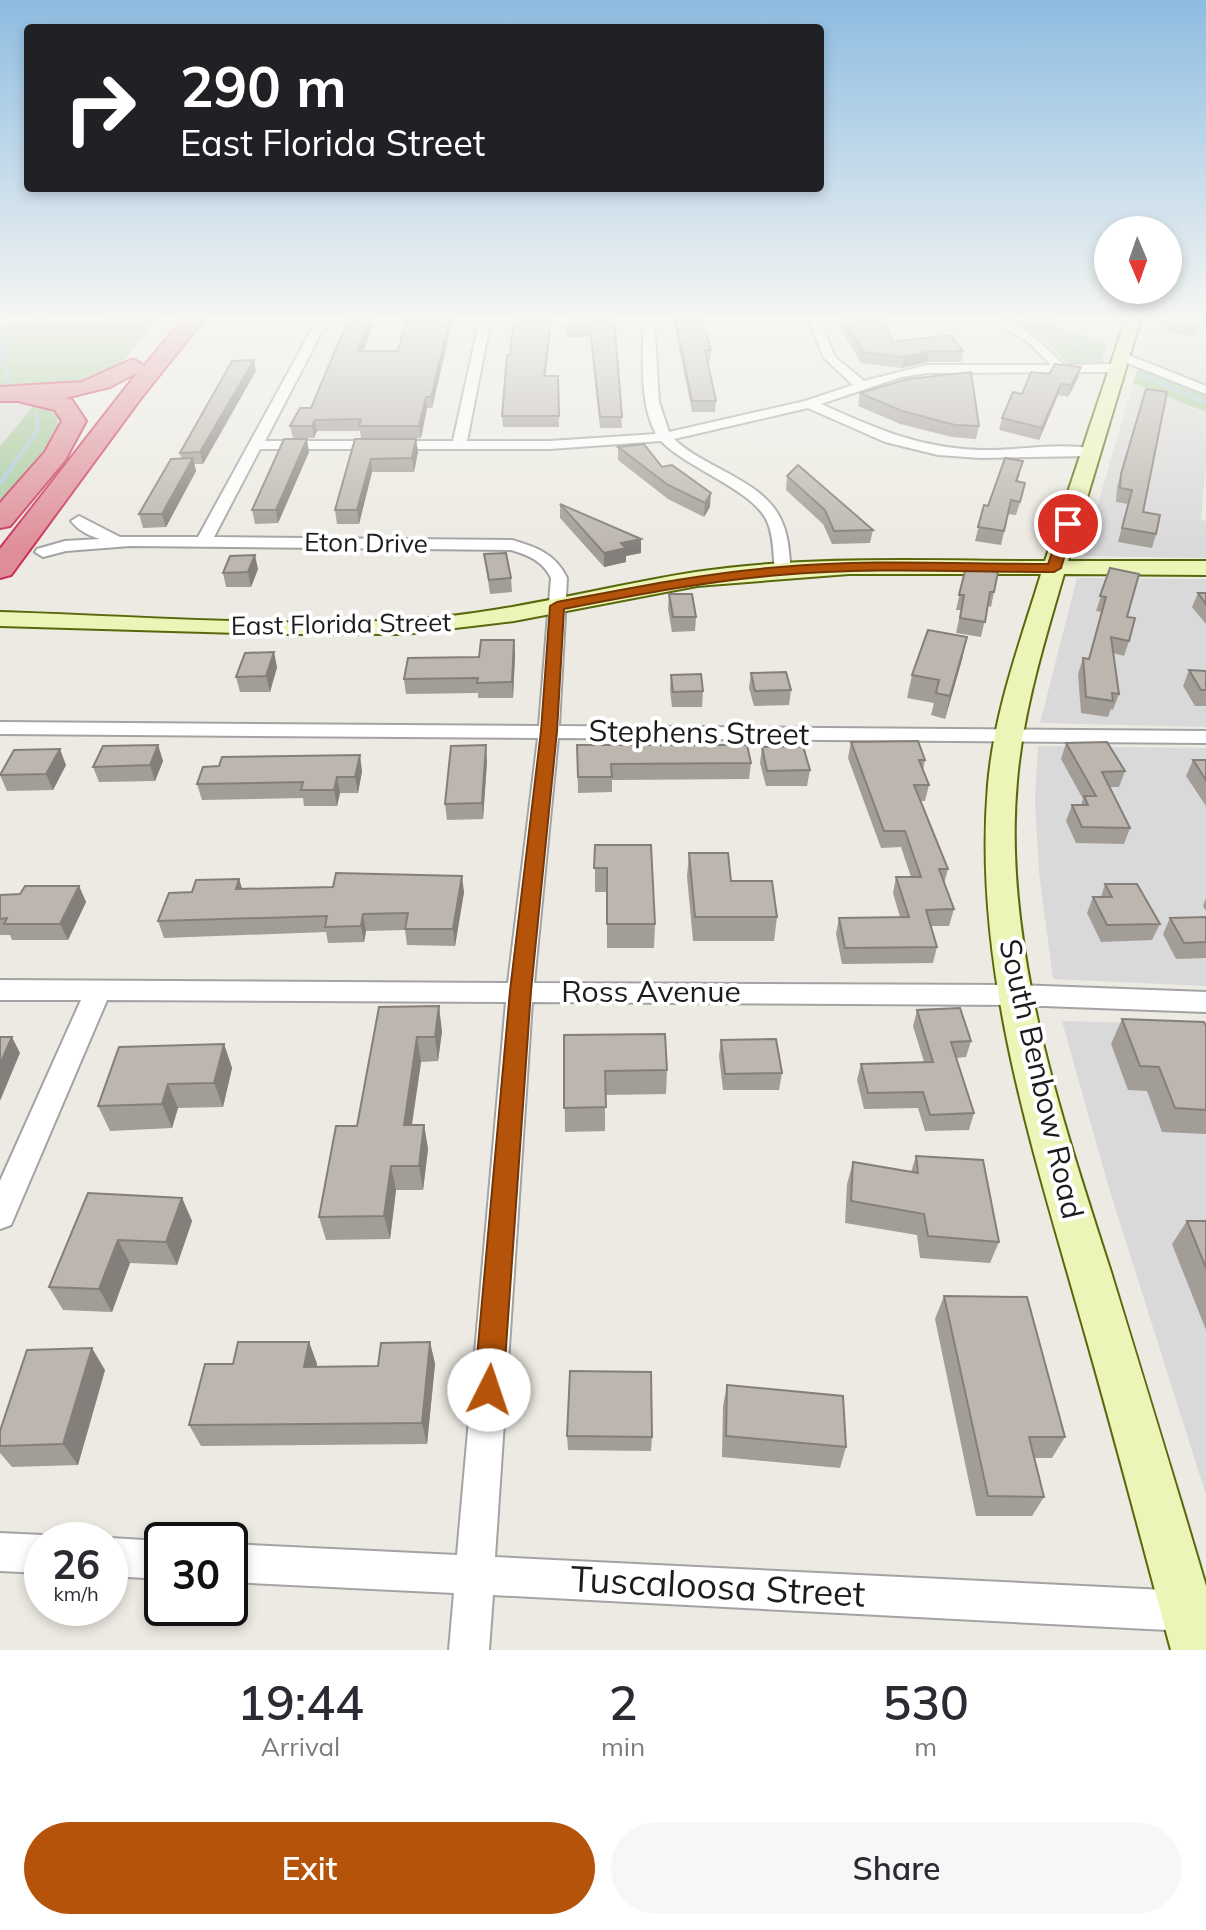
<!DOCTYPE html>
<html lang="en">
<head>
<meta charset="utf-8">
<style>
  body { margin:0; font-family:Mulish,sans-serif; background:#f7f7f7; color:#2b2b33; height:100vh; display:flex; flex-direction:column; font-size:30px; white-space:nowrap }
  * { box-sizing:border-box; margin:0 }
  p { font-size:26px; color:#7c7c81 }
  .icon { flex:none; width:44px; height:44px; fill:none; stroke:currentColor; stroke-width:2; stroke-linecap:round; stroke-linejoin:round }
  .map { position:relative; height:1650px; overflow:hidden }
  .sheet { display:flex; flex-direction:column; background:#fff; flex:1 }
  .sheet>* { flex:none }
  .top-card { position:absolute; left:24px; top:24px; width:800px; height:168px; border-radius:8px; box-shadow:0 4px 12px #0003; background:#202124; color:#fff; overflow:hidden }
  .needle { width:52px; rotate:178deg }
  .controls { position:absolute; left:1094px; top:216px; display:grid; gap:16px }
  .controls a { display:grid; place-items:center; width:88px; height:88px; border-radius:50%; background:#fff; box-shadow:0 4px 12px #0003; font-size:40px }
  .speed { position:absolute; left:24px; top:1522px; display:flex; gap:16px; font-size:40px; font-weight:700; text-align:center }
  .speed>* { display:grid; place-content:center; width:104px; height:104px; border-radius:50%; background:#fff; box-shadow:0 4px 12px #0003; line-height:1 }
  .speed small { font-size:20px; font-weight:400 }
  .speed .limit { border:4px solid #111; border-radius:12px; background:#fff; color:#111 }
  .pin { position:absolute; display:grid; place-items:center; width:68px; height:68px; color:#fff; margin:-34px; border:4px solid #fff; border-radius:50%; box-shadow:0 2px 8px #0007 }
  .me { position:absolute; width:88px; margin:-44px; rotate:4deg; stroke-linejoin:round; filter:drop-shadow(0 0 6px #0008) }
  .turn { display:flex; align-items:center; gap:28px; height:168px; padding:0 24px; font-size:36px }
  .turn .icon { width:104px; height:104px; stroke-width:2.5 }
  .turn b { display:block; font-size:56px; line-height:68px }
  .eta { display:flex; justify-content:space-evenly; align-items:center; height:136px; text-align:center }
  .eta b { font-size:48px; font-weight:600; line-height:56px }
  .primary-button { display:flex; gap:16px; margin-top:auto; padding:16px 24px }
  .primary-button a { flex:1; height:92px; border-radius:48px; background:#b45309; color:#fff; font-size:32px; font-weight:600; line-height:92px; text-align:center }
  .primary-button a+a { background:#f7f7f7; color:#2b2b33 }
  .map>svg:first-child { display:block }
  .residential { fill:#dad9d9 }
  .forest { fill:#a4c999 }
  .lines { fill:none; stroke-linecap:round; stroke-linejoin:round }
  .stream-far1 { stroke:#a5c8d7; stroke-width:4 }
  .stream { stroke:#a5c8d7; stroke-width:5 }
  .minor-casing { stroke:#a3a3a3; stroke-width:4 }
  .secondary-casing { stroke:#58690c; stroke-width:4 }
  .motorway-casing { stroke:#c9305a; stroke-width:4 }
  .minor { fill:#fff; fill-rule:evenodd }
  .secondary { fill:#edf4b8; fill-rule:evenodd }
  .motorway { fill:#df8e98; fill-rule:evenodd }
  .wall { fill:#a29d96 }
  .shaded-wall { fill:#847f7a }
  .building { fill:#bcb6af; stroke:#847f7a; stroke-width:2 }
  .route { fill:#b45309; stroke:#753606; stroke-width:2 }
  .labels { text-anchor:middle; stroke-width:8; stroke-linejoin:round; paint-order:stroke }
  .far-street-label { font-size:26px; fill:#1c1c1c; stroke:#fff }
  .street-label { font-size:30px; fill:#1c1c1c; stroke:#fff }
  .near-street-label { font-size:36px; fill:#1c1c1c; stroke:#fff }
</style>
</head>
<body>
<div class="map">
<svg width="1206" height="1650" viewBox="0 0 1206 1650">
  <rect width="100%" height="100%" fill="#eceae2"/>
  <!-- residential -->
  <g class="residential">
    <path d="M1152,318H1174L1206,325V386L1140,359Z"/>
    <path d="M1133,383L1206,412V463L1201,520L1206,521V558L1083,556Z"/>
    <path d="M0,400L35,404L0,446Z"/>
    <path d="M1077,578L1206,579V727L1040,723Z"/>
    <path d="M1038,746L1206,748V986L1053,979L1039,873L1035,801Z"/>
    <path d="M1062,1021L1206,1025V1495L1108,1185Z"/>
  </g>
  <!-- forest -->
  <g class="forest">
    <path d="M36,318L91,325L106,318H160L113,372L99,381L0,390V326Z"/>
    <path d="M1002,318H1054L1053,323L1059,328L1107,343L1101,364L1067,363L1043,339Z"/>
    <path d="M1138,367L1206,395V412L1133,383Z"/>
    <path d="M35,404L57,414C65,440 18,482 0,502V446Z"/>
  </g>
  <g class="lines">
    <!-- stream-far1 -->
    <g class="stream-far1">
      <path d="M1034,318L1065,335L1101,362"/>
      <path d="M0,330L4,364L12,387"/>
      <path d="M1138,374L1206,402"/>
      <path d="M10,469L37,432V414"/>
    </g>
    <!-- stream -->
    <path class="stream" d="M0,483L12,467"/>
    <defs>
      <g id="minor">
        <path d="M26,318L25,320L0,326V320Z"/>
        <path d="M318,318H329L265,441H453L480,318H491L467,441H550L656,434C638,401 644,355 643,318H654L659,402L669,432L805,401L853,385L824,358L808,318H819L835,357L864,381L927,365H1051L1027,341L985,318C1018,318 1042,343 1064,365L1116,364L1122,368L1116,372L927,373L901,377L821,404C877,429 919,448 981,450C1018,451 1059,442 1094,449L1096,452L1089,456L981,458L938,455L885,442L808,408L674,439C705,469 765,480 782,522C789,537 789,555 791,571L783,576L775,571C773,555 774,536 767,521C752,489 688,469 661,441L550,449H260L214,537L512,540C536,547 556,554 567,578L559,726L1206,731V743L558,738L534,983L1016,985L1206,992V1012L1016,1005L532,1002L495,1557L1206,1592V1632L493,1595L489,1650H449L454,1593L230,1582V1544L457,1555L506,1002L107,1000L11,1225L0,1229V1181L81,1000H0V980L508,983L538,738L0,734V722L539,726L551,578C543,561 528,555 511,550L130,546L66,551L43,557L35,552L37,549L65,541L100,539C88,535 79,531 71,521L79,516L120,537H198Z"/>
        <path d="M1186,318H1206V324L1187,320Z"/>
        <path d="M1121,352L1206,386V394L1117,359L1115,356Z"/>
        <path d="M0,1533L42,1535L54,1540H42V1573L0,1571Z"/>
        <path d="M110,1538L162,1541V1579L110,1576V1540H105Z"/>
      </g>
      <path id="secondary" d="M1126,318H1141L1068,561H1206V575L1064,574C1044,643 1023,710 1017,781C1002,944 1062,1119 1111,1272C1143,1376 1175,1481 1206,1586V1650H1171C1140,1535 1110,1420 1077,1306C1029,1137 973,963 988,785C994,712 1020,643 1041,574H849L697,586L514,621L405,634H269L0,626V612C134,616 270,627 404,620C503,615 599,587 696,572C811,555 929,561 1045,561Z"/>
      <path id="motorway" d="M184,318H205L141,398L11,575L0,578V549L138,372L110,387L65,398L72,400L86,421L65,460L10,526L0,528V503L45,452L62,421L55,410L18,401H0V387L82,382L133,359L144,366Z"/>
    </defs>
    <!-- minor casing -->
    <use href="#minor" class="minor-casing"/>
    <!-- secondary casing -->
    <use href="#secondary" class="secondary-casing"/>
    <!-- motorway casing -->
    <use href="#motorway" class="motorway-casing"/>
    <!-- minor -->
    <use href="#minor" class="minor"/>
    <!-- secondary -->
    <use href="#secondary" class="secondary"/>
    <!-- motorway -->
    <use href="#motorway" class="motorway"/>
  </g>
  <!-- wall -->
  <g class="wall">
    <path d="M349,318H376L363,351H398L407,318H453L432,408H427L421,438H361L360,431H317L314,438H293L290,426L311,408Z"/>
    <path d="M616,318L615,326L622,428H600L590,337H567L566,327Z"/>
    <path d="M673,318H702L711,350L710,361H707L716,401L715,412H692Z"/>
    <path d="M838,318H885L892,342L963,351L961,362H927L902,368L861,363L844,334Z"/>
    <path d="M1166,318L1198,328L1195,337L1162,331Z"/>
    <path d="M542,320H551V330L545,376H558L559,427H503L502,416L510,355Z"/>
    <path d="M254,360L256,371L203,464H194L196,471L166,527L143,528L139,514L181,458L180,453Z"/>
    <path d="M1081,367L1078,378L1068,397L1058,395L1039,440L999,430L1002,418L1022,394L1049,374Z"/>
    <path d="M1146,389L1143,512L1156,534L1152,548L1118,542L1128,504L1116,502L1117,487Z"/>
    <path d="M860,393L979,426L976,439L952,437L900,424L858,406Z"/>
    <path d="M355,439H416L418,452L414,472H372L359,524H337L335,510Z"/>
    <path d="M618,447L662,467L710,507L704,517L668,499L618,460Z"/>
    <path d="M309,452L278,523L255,524L252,510Z"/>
    <path d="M1020,474L1017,482L1022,496L1016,515L1008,514L1001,545L975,541L984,505L988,506Z"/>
    <path d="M787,476L873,530L870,543L832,544L823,524L786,490Z"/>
    <path d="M560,504L641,553L626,556V562L604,567L560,518Z"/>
    <path d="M484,554L511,578L512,592L490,594Z"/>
    <path d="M966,567L994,592L991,607L988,606L981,637L956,633L961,610H956Z"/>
    <path d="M1110,568L1127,617L1129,641L1124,656L1113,653L1119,694L1113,710L1111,709L1108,717L1081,713L1078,674L1083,658L1089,659L1101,612L1096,611Z"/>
    <path d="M258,569L251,587H226L223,573Z"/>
    <path d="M1198,593H1206V624L1192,607Z"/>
    <path d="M669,594L696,617L695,631L672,632L668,609Z"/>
    <path d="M967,637L945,719L931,715L934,703L907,698L912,675Z"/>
    <path d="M514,640L515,655L513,698H478V693L406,694L404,679L479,657Z"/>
    <path d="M277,667L270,692H240L236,677Z"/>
    <path d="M1189,670L1206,671V706H1195L1183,686Z"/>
    <path d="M751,673L791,690L789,705L754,706L749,688Z"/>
    <path d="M671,675L703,691L702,707H672L670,690Z"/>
    <path d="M851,742L925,760L923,770L929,785L925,801H921L948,869L944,884L954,909L949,926H931L937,947L933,963L842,964L836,934L839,918L900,917L893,893L896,877H911L901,847L881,848L848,758Z"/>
    <path d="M1066,743L1125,771L1119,787H1110L1130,828L1124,844L1076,843L1066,821L1072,805H1081L1083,799L1061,759Z"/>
    <path d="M158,745L163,761L155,781L99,782L93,767Z"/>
    <path d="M577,745L751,763L749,779L612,780V792L578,793Z"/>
    <path d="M762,747L810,770L807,786H766L760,763Z"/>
    <path d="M1193,760H1206V806L1186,776Z"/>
    <path d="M487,761L483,819L447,820L445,804Z"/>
    <path d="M66,765L53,790L7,791L0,775Z"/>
    <path d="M362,771L358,793H340L337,806H304L303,798L202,800L197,784Z"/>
    <path d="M595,845L655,924L654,948H607V892H595Z"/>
    <path d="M689,853L777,917L774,941H693L687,877Z"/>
    <path d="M239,879L242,889L464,892L455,946L407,945L405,930L366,931L364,942L328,943L326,932L164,938L158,921L192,892Z"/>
    <path d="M1105,884L1160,924L1152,940L1101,942L1087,913L1093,897H1101Z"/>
    <path d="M79,886L86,902L68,940H12L10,935H0V895L20,894Z"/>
    <path d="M1206,898V911L1203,906Z"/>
    <path d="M1206,917V958L1176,959L1163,934L1170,918Z"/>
    <path d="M379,1007L442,1031L438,1061L421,1062L412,1125H424L428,1149L423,1190H396L390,1239L326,1240L319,1217L357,1126Z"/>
    <path d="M917,1010L971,1041L966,1057L956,1058L974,1113L969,1130L925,1131L918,1108L864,1109L857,1080L861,1064L924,1062L913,1026Z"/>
    <path d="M1122,1019L1206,1026V1134L1162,1132L1147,1091L1128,1090L1111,1044Z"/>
    <path d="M564,1035L667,1070L666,1094L605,1095V1131L565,1132Z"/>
    <path d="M721,1040L782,1073L779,1090H723L719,1056Z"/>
    <path d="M224,1044L232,1068L223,1107L178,1108L172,1128L110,1131L98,1106Z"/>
    <path d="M916,1156L999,1242L990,1263L920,1258L917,1235L845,1223L847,1184L853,1162L911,1172Z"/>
    <path d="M182,1198L192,1221L177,1265L130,1263L112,1312L63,1310L49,1287Z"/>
    <path d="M1187,1221H1206V1330L1172,1244Z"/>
    <path d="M944,1296L1065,1437L1052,1458H1035L1044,1497L1032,1516H976L935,1319Z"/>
    <path d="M309,1342L317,1364L316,1367L378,1366L430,1342L435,1364L427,1444L201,1446L189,1425L233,1364Z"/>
    <path d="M105,1370L78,1465L12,1467L0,1453V1431Z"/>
    <path d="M727,1385L846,1447L840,1468L722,1457L723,1406Z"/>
    <path d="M567,1436L652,1437L651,1451L568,1450Z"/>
  </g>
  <!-- shaded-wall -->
  <g class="shaded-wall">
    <path d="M371,318H376L359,362L357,351Z"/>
    <path d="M450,318H453L432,408L431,397Z"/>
    <path d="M551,320V330L544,386V376Z"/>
    <path d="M929,351L927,362L902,368L904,357Z"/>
    <path d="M254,360L256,371L203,464L200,452Z"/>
    <path d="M1081,367L1078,378L1068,397L1071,385Z"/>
    <path d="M1061,384L1058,395L1039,440L1042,428Z"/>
    <path d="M426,397L427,408L421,438L419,426Z"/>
    <path d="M315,420L317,431L314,438L312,426Z"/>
    <path d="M307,439L309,452L278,523L276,510Z"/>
    <path d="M416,439L418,452L414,472L412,458Z"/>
    <path d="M193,458L196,471L166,527L162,514Z"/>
    <path d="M371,459L372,472L359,524L357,510Z"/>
    <path d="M711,493L710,507L704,517L705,503Z"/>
    <path d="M641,539V553L626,556V562L604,567V553L621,543Z"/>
    <path d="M255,555L258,569L251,587L248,572Z"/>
    <path d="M967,637L962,660L945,719L950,696Z"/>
    <path d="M514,640L515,655L513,698L512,682Z"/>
    <path d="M274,652L277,667L270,692L266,676Z"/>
    <path d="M158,745L163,761L155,781L150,765Z"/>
    <path d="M486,745L487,761L483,819L482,803Z"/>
    <path d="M60,749L66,765L53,790L46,774Z"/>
    <path d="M360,755L362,771L358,793L355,777Z"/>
    <path d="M337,777L340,793L337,806L334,790Z"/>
    <path d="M462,876L464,892L455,946L453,929Z"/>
    <path d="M239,879L244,895L236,889Z"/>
    <path d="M79,886L86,902L68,940L60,924Z"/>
    <path d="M363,914L366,931L364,942L361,926Z"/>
    <path d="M439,1006L442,1031L438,1061L435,1037Z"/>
    <path d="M12,1037L20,1053L0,1101V1064Z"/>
    <path d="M417,1037L421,1062L408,1149L404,1125Z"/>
    <path d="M224,1044L232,1068L223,1107L214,1083Z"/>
    <path d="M168,1084L178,1108L172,1128L162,1104Z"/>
    <path d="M424,1125L428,1149L423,1190L419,1166Z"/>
    <path d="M391,1166L396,1190L390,1239L384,1216Z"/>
    <path d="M182,1198L192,1221L177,1265L166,1242Z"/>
    <path d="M118,1240L130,1263L112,1312L99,1289Z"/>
    <path d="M309,1342L317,1364L312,1389L304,1367Z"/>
    <path d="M430,1342L435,1364L427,1444L422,1423Z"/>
    <path d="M92,1348L105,1370L78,1465L63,1444Z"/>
  </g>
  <!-- building -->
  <g class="building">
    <path d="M349,318H371L357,351H398L407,318H450L431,397H426L419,426H359L361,419L315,420L312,426H290L300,408H311Z"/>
    <path d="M514,318H542V320H551L544,376H558L559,416H502L507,355H510Z"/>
    <path d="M576,318H614L622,417H600L590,327H566Z"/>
    <path d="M675,318H702L711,350H705L716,401H692Z"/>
    <path d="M843,318H885L892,342L951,335L963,351H929L904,357L863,352Z"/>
    <path d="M1166,318H1200L1198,328L1165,322Z"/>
    <path d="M254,360L200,452L180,453L232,361Z"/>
    <path d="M1055,364L1081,367L1071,385L1061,384L1042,428L1002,418L1013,392L1022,394L1031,372L1049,374Z"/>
    <path d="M971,372L979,426L955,425L902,411L860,393L908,379Z"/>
    <path d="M1146,389L1167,392L1143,512L1160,515L1156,534L1122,528L1132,490L1120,488L1121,474Z"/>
    <path d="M284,439H307L276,510H252Z"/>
    <path d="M355,439H416L412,458L371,459L357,510H335Z"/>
    <path d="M644,444L662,467L672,465L711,493L705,503L668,485L618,447Z"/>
    <path d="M193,458L162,514H139L171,459Z"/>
    <path d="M1005,458L1023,461L1016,481L1025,483L1020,502L1011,500L1004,531L978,527L984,505L988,506Z"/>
    <path d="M798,465L873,530L834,531L825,510L787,476Z"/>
    <path d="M560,504L641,539L621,543L626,548L604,553Z"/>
    <path d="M506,553L511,578L489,580L484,554Z"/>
    <path d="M255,555L248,572L223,573L230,556Z"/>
    <path d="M966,567L998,572L994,592H990L985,622L960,618L964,595H959Z"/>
    <path d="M1110,568L1139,574L1127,617L1135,618L1129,641L1111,637L1119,694L1112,693L1113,701L1086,697L1083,658L1089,659L1106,597L1100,596Z"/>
    <path d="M1198,593H1206V604Z"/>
    <path d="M669,594H692L696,617H673Z"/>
    <path d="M928,630L967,637L950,696L936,693L939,680L912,675Z"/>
    <path d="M481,640H514L512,682L477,683L478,678L404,679L408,658L479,657Z"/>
    <path d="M274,652L266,676L236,677L245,653Z"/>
    <path d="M1189,670L1206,671V690H1201Z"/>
    <path d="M786,672L791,690L755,691L751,673Z"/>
    <path d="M701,674L703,691L673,692L671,675Z"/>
    <path d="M918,741L925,760H919L929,785H914L948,869H939L954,909L926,910L937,947L845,948L839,918L909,917L896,877H921L905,831H884L851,742Z"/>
    <path d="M1107,742L1125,771L1102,772L1130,828L1082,827L1072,805H1088L1084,796H1096L1066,743Z"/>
    <path d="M158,745L150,765L93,767L103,746Z"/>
    <path d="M486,745L482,803L445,804L451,746Z"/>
    <path d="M577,745H747L751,763L611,764L612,777H578Z"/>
    <path d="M803,746L810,770L767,771L762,747Z"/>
    <path d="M60,749L46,774L0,775L14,750Z"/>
    <path d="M360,755L355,777H337L334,790H301L303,782L197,784L203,767L219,766L222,757Z"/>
    <path d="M1193,760H1206V780Z"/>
    <path d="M595,845H651L655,924H607V868H594Z"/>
    <path d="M689,853H728L731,881H772L777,917H695Z"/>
    <path d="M336,873L462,876L453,929H405L408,913L363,914L361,926L325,927L327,916L158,921L169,893L192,892L196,880L239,879L236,889L333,887Z"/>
    <path d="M1105,884H1137L1160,924L1107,925L1093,897H1112Z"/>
    <path d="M25,886H79L60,924H4L7,918L0,919V895L20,894Z"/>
    <path d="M1206,917V942L1184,943L1170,918Z"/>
    <path d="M439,1006L435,1037H417L404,1125H424L419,1166H391L384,1216L319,1217L336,1126H357L379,1007Z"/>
    <path d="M960,1008L971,1041L951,1042L974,1113L930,1115L923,1092L868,1093L861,1064L933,1062L917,1010Z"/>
    <path d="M1122,1019L1204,1022L1206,1026V1110L1175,1108L1159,1067L1140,1066Z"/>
    <path d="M665,1034L667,1070L605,1071L606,1107L564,1108V1035Z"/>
    <path d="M0,1037H12L0,1064Z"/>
    <path d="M776,1039L782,1073L725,1074L721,1040Z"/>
    <path d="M224,1044L214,1083L168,1084L162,1104L98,1106L119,1047Z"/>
    <path d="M916,1156L983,1160L999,1242L928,1236L924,1214L851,1201L853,1162L918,1173Z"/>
    <path d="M88,1193L182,1198L166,1242L118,1240L99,1289L49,1287Z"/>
    <path d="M1187,1221H1206V1268Z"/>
    <path d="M944,1296L1027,1297L1065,1437H1029L1044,1497L988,1496Z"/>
    <path d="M238,1342H309L304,1367L378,1366L381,1343L430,1342L422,1423L189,1425L205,1364H233Z"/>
    <path d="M92,1348L63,1444L0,1446V1431L27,1350Z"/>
    <path d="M570,1371L651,1372L652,1437L567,1436Z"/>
    <path d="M727,1385L843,1396L846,1447L726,1436Z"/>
  </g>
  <!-- sky -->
  <linearGradient id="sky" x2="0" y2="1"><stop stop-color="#8dbce1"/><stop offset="0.58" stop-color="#f6f6f2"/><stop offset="1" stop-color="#f6f6f2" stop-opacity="0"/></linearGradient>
  <rect width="1206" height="549" fill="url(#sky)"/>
  <!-- route -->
  <path class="route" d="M1063,521L1074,524L1061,568L1054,572C963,572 871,567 780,575C707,581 636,595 564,609L557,731L531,991L503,1390L499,1400L489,1404L479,1400L474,1390L510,991L541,731L550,606L557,602C631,588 704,573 780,567C869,559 959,564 1048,564Z"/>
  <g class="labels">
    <!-- far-street labels -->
    <g class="far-street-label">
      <text transform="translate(366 543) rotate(1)" y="9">Eton Drive</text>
      <text transform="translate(341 624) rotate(-1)" y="9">East Florida Street</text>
    </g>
    <!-- street labels -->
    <g class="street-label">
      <text transform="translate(699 733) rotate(1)" y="10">Stephens Street</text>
      <text x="651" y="1002">Ross Avenue</text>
      <text transform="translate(1041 1079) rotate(77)" y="10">South Benbow Road</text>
    </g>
    <!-- near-street labels -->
    <g class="near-street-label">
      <text transform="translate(718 1586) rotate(3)" y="13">Tuscaloosa Street</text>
    </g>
  </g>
</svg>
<div class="controls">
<a><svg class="needle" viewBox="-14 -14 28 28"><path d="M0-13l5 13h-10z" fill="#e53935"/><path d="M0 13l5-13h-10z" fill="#7c7c81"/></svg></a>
</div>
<div class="speed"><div>26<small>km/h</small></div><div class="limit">30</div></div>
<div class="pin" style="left:1068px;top:524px;background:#d93025"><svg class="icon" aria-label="arrive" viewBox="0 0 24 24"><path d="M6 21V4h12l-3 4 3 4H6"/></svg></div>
<svg class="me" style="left:489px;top:1390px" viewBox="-20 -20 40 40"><circle r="19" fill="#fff"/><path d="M0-13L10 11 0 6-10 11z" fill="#b45309"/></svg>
<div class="top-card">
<div class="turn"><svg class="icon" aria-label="right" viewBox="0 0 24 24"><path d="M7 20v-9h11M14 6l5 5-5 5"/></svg><div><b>290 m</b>East Florida Street</div></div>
</div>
</div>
<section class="sheet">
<div class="eta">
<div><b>19:44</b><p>Arrival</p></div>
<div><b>2</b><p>min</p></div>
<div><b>530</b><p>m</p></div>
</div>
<div class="primary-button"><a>Exit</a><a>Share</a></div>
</section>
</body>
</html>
